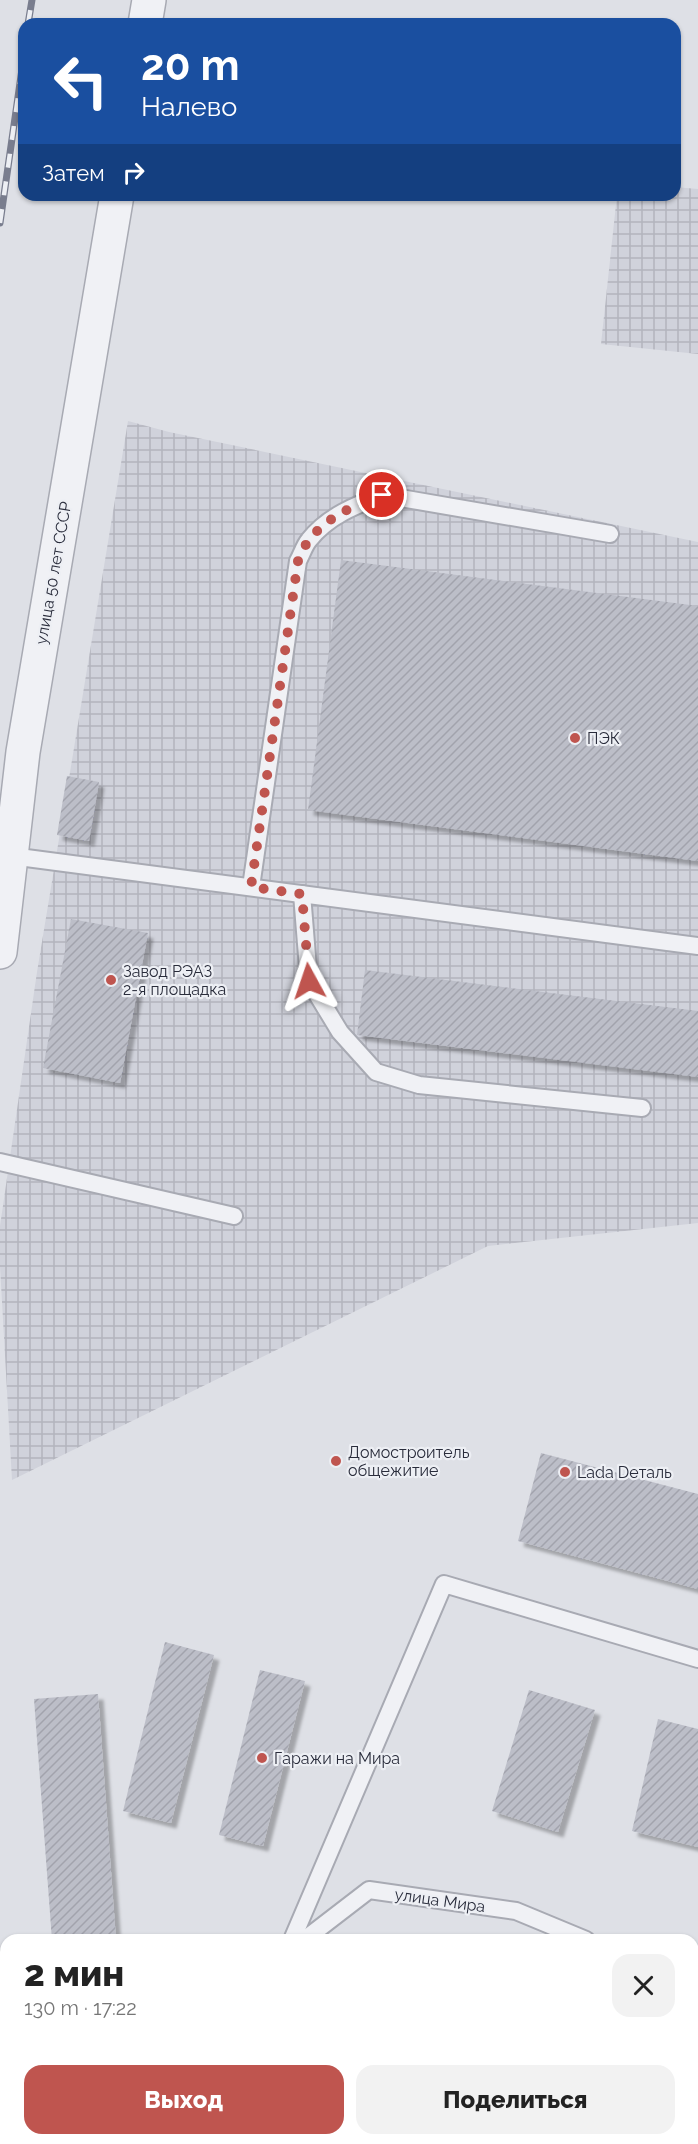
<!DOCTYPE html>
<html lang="ru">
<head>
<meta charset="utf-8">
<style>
  body { margin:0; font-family:Raleway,sans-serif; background:#f2f2f2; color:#222; height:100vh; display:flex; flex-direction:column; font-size:22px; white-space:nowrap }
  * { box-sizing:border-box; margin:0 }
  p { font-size:20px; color:#767676 }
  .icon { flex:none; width:33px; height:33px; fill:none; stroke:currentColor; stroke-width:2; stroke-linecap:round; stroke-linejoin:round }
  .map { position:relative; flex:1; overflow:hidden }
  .drawer { position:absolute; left:0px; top:1934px; width:699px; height:212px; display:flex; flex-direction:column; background:#fff; border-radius:18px 18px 0 0; box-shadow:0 2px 4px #0004 }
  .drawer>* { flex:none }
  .banner { position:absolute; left:18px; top:18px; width:663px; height:183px; border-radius:18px; box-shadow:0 2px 4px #0004; background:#1a4fa0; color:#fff; overflow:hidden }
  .pin { position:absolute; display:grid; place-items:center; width:51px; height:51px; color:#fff; margin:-26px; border:3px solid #fff; border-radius:50%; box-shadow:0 2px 6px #0007 }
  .me { position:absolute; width:66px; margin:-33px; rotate:355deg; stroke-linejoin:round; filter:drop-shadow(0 0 4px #0008) }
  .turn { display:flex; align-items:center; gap:21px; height:126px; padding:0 24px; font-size:27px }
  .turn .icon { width:78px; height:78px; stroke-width:2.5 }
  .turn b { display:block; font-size:42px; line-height:51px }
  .then { display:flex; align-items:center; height:57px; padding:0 24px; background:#0003; gap:12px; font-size:22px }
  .round { display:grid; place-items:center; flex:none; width:63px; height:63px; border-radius:18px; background:#f2f2f2 }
  .headline { display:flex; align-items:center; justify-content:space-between; height:102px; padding:0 24px }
  h1 { font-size:36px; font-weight:800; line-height:45px }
  .cta { display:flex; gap:12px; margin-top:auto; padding:12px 24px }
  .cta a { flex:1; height:69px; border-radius:18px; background:#bf554f; color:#fff; font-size:24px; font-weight:800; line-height:69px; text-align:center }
  .cta a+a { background:#f2f2f2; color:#222 }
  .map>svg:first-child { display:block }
  .industrial { fill:url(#industrial-grid) }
  .building { fill:url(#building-hatch); filter:url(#shadow) }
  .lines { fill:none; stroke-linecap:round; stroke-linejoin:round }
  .service-casing { stroke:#a8aab3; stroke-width:20 }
  .tertiary-casing { stroke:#a8aab3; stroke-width:36 }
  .service { stroke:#f0f1f5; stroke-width:16 }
  .tertiary { stroke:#f0f1f5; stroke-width:33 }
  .rail-casing { stroke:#797d8e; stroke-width:7 }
  .rail { stroke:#edeff4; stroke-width:4.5; stroke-dasharray:14; stroke-linecap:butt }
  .route { stroke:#bf554f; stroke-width:10; stroke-dasharray:0 18 }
  .poi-dot { fill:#bf554f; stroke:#edeff4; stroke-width:2 }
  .labels { text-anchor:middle; stroke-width:4.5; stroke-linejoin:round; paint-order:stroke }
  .street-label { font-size:16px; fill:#292c3b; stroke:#edeff4 }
  .poi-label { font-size:16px; fill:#292c3b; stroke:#edeff4; text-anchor:start }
</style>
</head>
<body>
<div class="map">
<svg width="698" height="2144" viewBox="0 0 698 2144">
  <defs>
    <pattern id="industrial-grid" width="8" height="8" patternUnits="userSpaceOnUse" patternTransform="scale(1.5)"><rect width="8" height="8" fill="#d0d2db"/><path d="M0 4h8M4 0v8" fill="none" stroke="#b3b4bd"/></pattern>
    <pattern id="building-hatch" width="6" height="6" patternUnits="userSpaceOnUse" patternTransform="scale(1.5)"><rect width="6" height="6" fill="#bcbec8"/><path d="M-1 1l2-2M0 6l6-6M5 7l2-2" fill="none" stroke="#a2a3ad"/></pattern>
    <filter id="shadow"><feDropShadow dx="5.5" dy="5.5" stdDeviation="1.5" flood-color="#0004"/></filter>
  </defs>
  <rect width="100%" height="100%" fill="#dee0e6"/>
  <!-- industrial -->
  <g class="industrial">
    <path d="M675,187L698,189V354L601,344L617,195H675Z"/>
    <path d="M128,421L169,432L698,542V1223L488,1246L12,1480L0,1266V1226L37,972Z"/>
  </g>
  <!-- building -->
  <g class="building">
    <path d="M341,560L698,606V861L308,810Z"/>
    <path d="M67,776L99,782L89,841L57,835Z"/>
    <path d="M71,919L148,933L120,1083L43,1068Z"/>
    <path d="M365,970L698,1011V1077L357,1035Z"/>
    <path d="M541,1453L698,1494V1589L518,1541Z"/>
    <path d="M165,1642L214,1655L171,1823L123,1811Z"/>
    <path d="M260,1670L305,1681L263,1846L219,1835Z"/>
    <path d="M529,1690L595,1710L558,1832L492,1811Z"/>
    <path d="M98,1694L116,1940H52L34,1699Z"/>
    <path d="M658,1719L698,1729V1847L632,1831Z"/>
    <path d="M458,2139H500L498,2144H456Z"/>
  </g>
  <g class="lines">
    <defs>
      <g id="service">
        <path d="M11,856L698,946"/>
        <path d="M251,887L298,561C302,554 304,546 309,540C328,516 356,505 383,495L610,534"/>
        <path d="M302,894L309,981L340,1032L376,1072L419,1085L642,1108"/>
        <path d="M0,1162L234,1216"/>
        <path d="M292,1940L444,1584L698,1659"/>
        <path d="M304,1940L369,1890L516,1911L586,1940"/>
        <path d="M693,1959L698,1960"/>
        <path d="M201,2144L202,2139"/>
      </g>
      <g id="tertiary">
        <path d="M145,24L149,0"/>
        <path d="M0,952L23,752L117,195"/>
      </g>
    </defs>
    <!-- service casing -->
    <use href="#service" class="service-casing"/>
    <!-- tertiary casing -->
    <use href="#tertiary" class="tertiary-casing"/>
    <!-- service -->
    <use href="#service" class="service"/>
    <!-- tertiary -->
    <use href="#tertiary" class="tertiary"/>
    <defs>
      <g id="rail">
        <path d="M28,24L32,0"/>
        <path d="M0,223L24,55"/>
      </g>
    </defs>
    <!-- rail casing -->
    <use href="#rail" class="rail-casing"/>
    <!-- rail -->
    <use href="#rail" class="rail"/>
  </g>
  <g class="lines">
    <!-- route -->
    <path class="route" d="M309,981L302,894L251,887L298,561C302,554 304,546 309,540C328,516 356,505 382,495"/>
  </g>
  <!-- markers -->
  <g class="poi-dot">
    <circle cx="575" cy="738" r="6"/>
    <circle cx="111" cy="980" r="6"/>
    <circle cx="336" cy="1461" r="6"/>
    <circle cx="565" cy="1472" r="6"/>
    <circle cx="262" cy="1758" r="6"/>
  </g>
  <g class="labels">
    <!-- street labels -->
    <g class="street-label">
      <text transform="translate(53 573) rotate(-80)" y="6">улица 50 лет СССР</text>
      <text transform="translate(440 1900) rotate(8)" y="6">улица Мира</text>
    </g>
    <!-- poi labels -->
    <g class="poi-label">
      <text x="587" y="744">ПЭК</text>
      <text x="123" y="977">Завод РЭАЗ<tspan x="123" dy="18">2-я площадка</tspan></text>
      <text x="348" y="1458">Домостроитель<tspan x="348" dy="18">общежитие</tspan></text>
      <text x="577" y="1478">Lada Dеталь</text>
      <text x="274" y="1764">Гаражи на Мира</text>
    </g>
  </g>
</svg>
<div class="pin" style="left:382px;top:495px;background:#d93025"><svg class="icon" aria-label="arrive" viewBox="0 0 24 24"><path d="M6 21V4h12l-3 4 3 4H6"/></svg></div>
<svg class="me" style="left:309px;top:981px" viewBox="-20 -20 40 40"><path d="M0-17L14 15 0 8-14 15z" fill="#bf554f" stroke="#fff" stroke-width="4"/></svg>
<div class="banner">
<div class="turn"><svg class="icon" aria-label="left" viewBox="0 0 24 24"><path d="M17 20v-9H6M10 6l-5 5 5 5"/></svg><div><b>20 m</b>Налево</div></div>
<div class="then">Затем<svg class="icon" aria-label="right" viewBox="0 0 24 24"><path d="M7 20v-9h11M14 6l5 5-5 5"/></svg></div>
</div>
<section class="drawer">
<div class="headline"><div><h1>2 мин</h1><p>130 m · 17:22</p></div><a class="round"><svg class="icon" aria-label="close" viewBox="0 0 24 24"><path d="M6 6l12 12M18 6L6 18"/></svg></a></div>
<div class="cta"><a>Выход</a><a>Поделиться</a></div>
</section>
</div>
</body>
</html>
